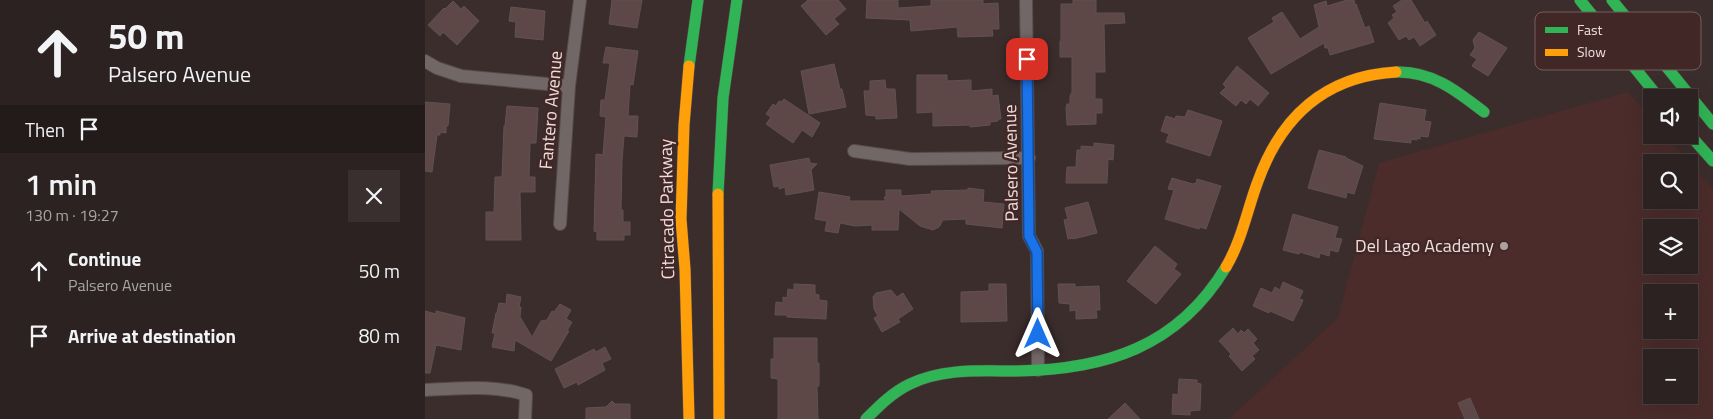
<!DOCTYPE html>
<html lang="en">
<head>
<meta charset="utf-8">
<style>
  body { margin:0; font-family:"Titillium Web",sans-serif; background:#382f2e; color:#f1f3f6; height:100vh; display:flex; flex-direction:column; font-size:19px; white-space:nowrap }
  * { box-sizing:border-box; margin:0 }
  p { font-size:16px; color:#a6a4a5 }
  .icon { flex:none; width:28px; height:28px; fill:none; stroke:currentColor; stroke-width:2; stroke-linecap:round; stroke-linejoin:round }
  .map { position:relative; flex:1; overflow:hidden }
  .panel { display:flex; flex-direction:column; background:#2c2221; width:425px }
  .panel>* { flex:none }
  .top-card { background:#2c2221; color:#f1f3f6; overflow:hidden }
  .buttons { position:absolute; left:1218px; top:89px; display:grid; gap:10px }
  .buttons a { display:grid; place-items:center; width:55px; height:55px; border-radius:0px; background:#2c2221; box-shadow:0 5px 20px #0002,0 0 0 1px #483f3f; font-size:25px }
  .pin { position:absolute; display:grid; place-items:center; width:42px; height:42px; color:#fff; margin:-21px; border-radius:10px; box-shadow:0 2px 8px #0006 }
  .me { position:absolute; width:55px; margin:-28px; rotate:0deg; stroke-linejoin:round; filter:drop-shadow(0 0 4px #0008) }
  .turn { display:flex; align-items:center; gap:18px; height:105px; padding:0 25px; font-size:22px }
  .turn .icon { width:65px; height:65px; stroke-width:2.5 }
  .turn b { display:block; font-size:35px; line-height:42px }
  .then { display:flex; align-items:center; height:48px; padding:0 25px; background:#0003; gap:10px; font-size:19px }
  .round { display:grid; place-items:center; flex:none; width:52px; height:52px; border-radius:0px; background:#382f2e }
  .overview { display:flex; align-items:center; justify-content:space-between; height:85px; padding:0 25px }
  h1 { font-size:30px; font-weight:600; line-height:38px }
  ul { padding:0; list-style:none }
  li { display:flex; align-items:center; gap:15px; height:65px; padding:0 25px }
  li div { flex:1 }
  li b { display:block; font-size:19px }
  li em { font-style:normal }
  main { display:flex; flex:1; min-height:0 }
  .map>svg:first-child { display:block }
  .built { fill:#4b2c2b; fill-rule:evenodd }
  .building { fill:#5e4747; stroke:#5f5251 }
  .lines { fill:none; stroke-linecap:round; stroke-linejoin:round }
  .street-casing { stroke:#574a49; stroke-width:14 }
  .fast-casing { stroke:#574a49; stroke-width:12 }
  .slow-casing { stroke:#574a49; stroke-width:12 }
  .street { stroke:#726767; stroke-width:12 }
  .fast { stroke:#30b455; stroke-width:11 }
  .slow { stroke:#ff9f0a; stroke-width:11 }
  .route-casing { stroke:#114b97; stroke-width:12 }
  .route { stroke:#1a73e8; stroke-width:9 }
  .poi-dot { fill:#af9f9e; stroke:#412826; stroke-width:2 }
  .labels { text-anchor:middle; stroke-width:5; stroke-linejoin:round; paint-order:stroke }
  .street-label { font-size:18px; fill:#eedddc; stroke:#412826 }
  .poi-label { font-size:18px; fill:#eedddc; stroke:#412826; text-anchor:end }
  .key { fill:#412826; stroke:#755e5d; stroke-width:1 }
  .key-label { font-size:14px; fill:#eedddc }
</style>
</head>
<body>
<main>
<section class="panel">
<div class="top-card">
<div class="turn"><svg class="icon" aria-label="ahead" viewBox="0 0 24 24"><path d="M12 20V5M6 11l6-6 6 6"/></svg><div><b>50 m</b>Palsero Avenue</div></div>
<div class="then">Then<svg class="icon" aria-label="arrive" viewBox="0 0 24 24"><path d="M6 21V4h12l-3 4 3 4H6"/></svg></div>
</div>
<div class="overview"><div><h1>1 min</h1><p>130 m · 19:27</p></div><a class="round"><svg class="icon" aria-label="close" viewBox="0 0 24 24"><path d="M6 6l12 12M18 6L6 18"/></svg></a></div>
<ul>
<li><svg class="icon" aria-label="ahead" viewBox="0 0 24 24"><path d="M12 20V5M6 11l6-6 6 6"/></svg><div><b>Continue</b><p>Palsero Avenue</p></div><em>50 m</em></li>
<li><svg class="icon" aria-label="arrive" viewBox="0 0 24 24"><path d="M6 21V4h12l-3 4 3 4H6"/></svg><div><b>Arrive at destination</b></div><em>80 m</em></li>
</ul>
</section>
<div class="map">
<svg width="1288" height="419" viewBox="0 0 1288 419">
  <rect width="100%" height="100%" fill="#3b2d2c"/>
  <!-- built -->
  <path class="built" d="M1203,92L1226,118V135H1241L1288,189V419H804L913,318L954,163ZM1226,162H1264V200H1226ZM1226,228H1264V265H1226ZM1226,292H1264V330H1226ZM1226,358H1264V395H1226Z"/>
  <!-- building -->
  <g class="building">
    <path d="M187,0H217L212,28L184,24Z"/>
    <path d="M383,0H413L421,9L409,19L414,24L401,35L376,6Z"/>
    <path d="M442,0H473V8L506,6V0H558V4L573,3L574,29H567L568,36L533,37L532,27L486,31L485,20L441,18Z"/>
    <path d="M648,0H671V13H699L700,23L679,24L680,72H670V99H677V113H671V124L642,125L641,108L642,104H645V96L647,92V57H635V41H636V4H648Z"/>
    <path d="M922,0H929L930,5L931,4L940,28L944,26L949,42L905,55L903,48H900L899,43L846,74L823,38L849,22L847,18L857,12L875,39L894,27L889,5L901,1L902,6Z"/>
    <path d="M977,0H986L1000,23L1002,21L1011,35L995,46L989,37L984,40L981,36L974,40L963,23L969,18L967,15L972,12L968,6Z"/>
    <path d="M28,1L36,9L39,6L54,21L32,45L18,32L15,36L3,25L19,8L20,9Z"/>
    <path d="M86,7L120,11L118,40L90,37L91,22L84,21Z"/>
    <path d="M1054,32L1082,48L1063,76L1047,66L1052,59L1045,55L1050,48L1048,40Z"/>
    <path d="M181,47L213,51L208,85L205,84L203,116H213L212,137L199,136L197,160L196,210H198V222H205V235H199V240H172V232L169,231L171,154L178,155L181,117L175,116L176,100H180L185,63H178Z"/>
    <path d="M409,64L415,89H417L421,107L384,114L376,71Z"/>
    <path d="M812,66L844,93L833,106L825,99L821,104L816,100L811,106L795,93L801,87L798,84Z"/>
    <path d="M492,75H522V81L546,80V91L567,89V96L573,95L576,119H573V121L565,122V125L545,127V125L508,126V112L492,113Z"/>
    <path d="M460,80L461,89H470L472,118L451,119V116L441,115L439,91H445V81Z"/>
    <path d="M359,99L395,123L387,137L377,130L368,143L341,124L346,117L341,114L348,104L351,106L354,101L356,102Z"/>
    <path d="M0,102L25,104L23,126H21V133L15,132V135H12L7,172L0,171Z"/>
    <path d="M955,103L1001,110L999,121L1006,122L1003,137L995,136V139L992,138V140L986,139V143L949,139Z"/>
    <path d="M82,106L113,108L111,143H105L104,177H110V192H95L96,240H61V212H69L70,177H77L79,126H80Z"/>
    <path d="M763,110L797,121L785,156L741,142L744,134L736,131L741,116L750,119L751,116L760,117Z"/>
    <path d="M669,143L689,145L688,160L683,159L682,183H641L642,167H651L652,150H656V146L669,147Z"/>
    <path d="M894,150L921,157V158L938,166L929,194L922,192L921,198L883,188Z"/>
    <path d="M384,158L385,163L392,164L386,170L389,190L361,195L360,187L354,189V186L349,187L345,165Z"/>
    <path d="M747,178L768,184L771,183L772,179L796,186L781,229L775,227L774,229L740,219L749,190L743,189Z"/>
    <path d="M543,188L559,190L558,202L579,204L577,228L541,224V219L518,220L514,227L508,230L495,226L474,209L473,230H447V225L430,226L415,223L413,233L400,231L402,221L390,219L394,192L425,197L424,201H461L459,197H461V190H476V196L507,194L506,191L543,190Z"/>
    <path d="M663,202L672,233L648,239V238L643,239L639,220L643,219L640,208Z"/>
    <path d="M868,214L913,227L910,238L917,239L913,252L905,250L904,256L895,253L894,258L875,252L874,254L858,250Z"/>
    <path d="M730,246L752,264L749,269L756,274L731,304L702,281Z"/>
    <path d="M858,282L878,291L874,299L878,300L876,305L868,321L845,311L844,313L828,306L836,288L847,293L850,287L855,290Z"/>
    <path d="M369,284L390,285V294L394,295V300L402,301L401,319L362,317V315H350L351,302L358,303V297L362,298L363,289L369,290Z"/>
    <path d="M564,284H581L582,321L536,322V292L564,291Z"/>
    <path d="M633,284H650V287L674,286L675,310H671L672,318L651,319V310L645,311V304L634,303Z"/>
    <path d="M466,290L472,297L478,293L488,309L473,319L475,322L457,332L449,318L453,316L449,309L448,297L451,293Z"/>
    <path d="M82,294L96,297L94,307H96L95,317L107,337L116,321L122,320L127,311L129,312L135,304L146,310L141,319L147,322L142,331H144L126,361L90,340L89,351L67,347L70,333H67L71,313H72L74,303L81,304Z"/>
    <path d="M0,311L11,314V311L40,318L36,350L11,345L5,373H0Z"/>
    <path d="M808,328L813,334L816,330L819,333L823,329L832,339L828,343L834,350L827,356L830,359L817,371L804,356L806,354L794,341Z"/>
    <path d="M349,338H392V363H394V386H392L393,419H353V379L346,378V359H349Z"/>
    <path d="M180,347L186,359L177,363L180,370L153,385L152,382L139,388L130,369L169,349L171,352Z"/>
    <path d="M754,379L772,380V383L776,384L775,410L765,411V415L747,414L748,394L753,395Z"/>
    <path d="M1045,398L1054,419H1040L1033,403Z"/>
    <path d="M187,401L190,404H205V419H161V408L181,407Z"/>
    <path d="M700,403L715,419H683L696,407Z"/>
  </g>
  <g class="lines">
    <defs>
      <g id="street">
        <path d="M601,0L604,236L612,251L613,370"/>
        <path d="M0,61L12,68L36,76L144,86"/>
        <path d="M429,151L485,159L604,158"/>
        <path d="M135,224L144,86L155,0"/>
        <path d="M0,390C34,389 69,384 101,395L100,419"/>
      </g>
      <g id="fast">
        <path d="M1155,0L1234,98"/>
        <path d="M1187,0L1288,124"/>
        <path d="M264,66L273,0"/>
        <path d="M971,72C1007,71 1032,91 1059,112"/>
        <path d="M1264,134L1288,161"/>
        <path d="M293,194L298,98L312,0"/>
        <path d="M441,419C455,405 468,392 485,384C518,368 556,371 590,371C680,370 753,347 801,267"/>
      </g>
      <g id="slow">
        <path d="M264,66L259,125L256,219L260,269L264,419"/>
        <path d="M293,194L294,419"/>
        <path d="M801,267C817,240 822,210 833,181C856,117 900,76 971,72"/>
      </g>
    </defs>
    <!-- street casing -->
    <use href="#street" class="street-casing"/>
    <!-- fast casing -->
    <use href="#fast" class="fast-casing"/>
    <!-- slow casing -->
    <use href="#slow" class="slow-casing"/>
    <!-- street -->
    <use href="#street" class="street"/>
    <!-- fast -->
    <use href="#fast" class="fast"/>
    <!-- slow -->
    <use href="#slow" class="slow"/>
  </g>
  <g class="lines">
    <defs>
      <path id="route" d="M602,59L604,236L612,252L613,334"/>
    </defs>
    <!-- route casing -->
    <use href="#route" class="route-casing"/>
    <!-- route -->
    <use href="#route" class="route"/>
  </g>
  <!-- markers -->
  <circle class="poi-dot" cx="1079" cy="246" r="5"/>
  <g class="labels">
    <!-- street labels -->
    <g class="street-label">
      <text transform="translate(126 110) rotate(-85)" y="6">Fantero Avenue</text>
      <text transform="translate(586 163) rotate(-91)" y="6">Palsero Avenue</text>
      <text transform="translate(242 209) rotate(-91)" y="6">Citracado Parkway</text>
    </g>
    <!-- poi labels -->
    <g class="poi-label">
      <text x="1069" y="252">Del Lago Academy</text>
    </g>
  </g>
  <!-- legend -->
  <rect x="1110" y="12" width="166" height="58" rx="8" class="key"/>
  <rect x="1120" y="27" width="23" height="6" fill="#30b455"/>
  <rect x="1120" y="49" width="23" height="7" fill="#ff9f0a"/>
  <g class="key-label">
    <text x="1152" y="35">Fast</text>
    <text x="1152" y="57">Slow</text>
  </g>
</svg>
<div class="buttons">
<a><svg class="icon" aria-label="sound" viewBox="0 0 24 24"><path d="M4 9h4l5-4v14l-5-4H4zM17 9q2 3 0 6"/></svg></a>
<a><svg class="icon" aria-label="search" viewBox="0 0 24 24"><circle cx="10" cy="10" r="6"/><path d="M15 15l6 6"/></svg></a>
<a><svg class="icon" aria-label="layers" viewBox="0 0 24 24"><path d="M12 4l9 5-9 5-9-5zM3 14l9 5 9-5"/></svg></a>
<a>+</a>
<a>−</a>
</div>
<div class="pin" style="left:602px;top:59px;background:#d93025"><svg class="icon" aria-label="arrive" viewBox="0 0 24 24"><path d="M6 21V4h12l-3 4 3 4H6"/></svg></div>
<svg class="me" style="left:613px;top:334px" viewBox="-20 -20 40 40"><path d="M0-17L14 15 0 8-14 15z" fill="#1a73e8" stroke="#fff" stroke-width="4"/></svg>
</div>
</main>
</body>
</html>
